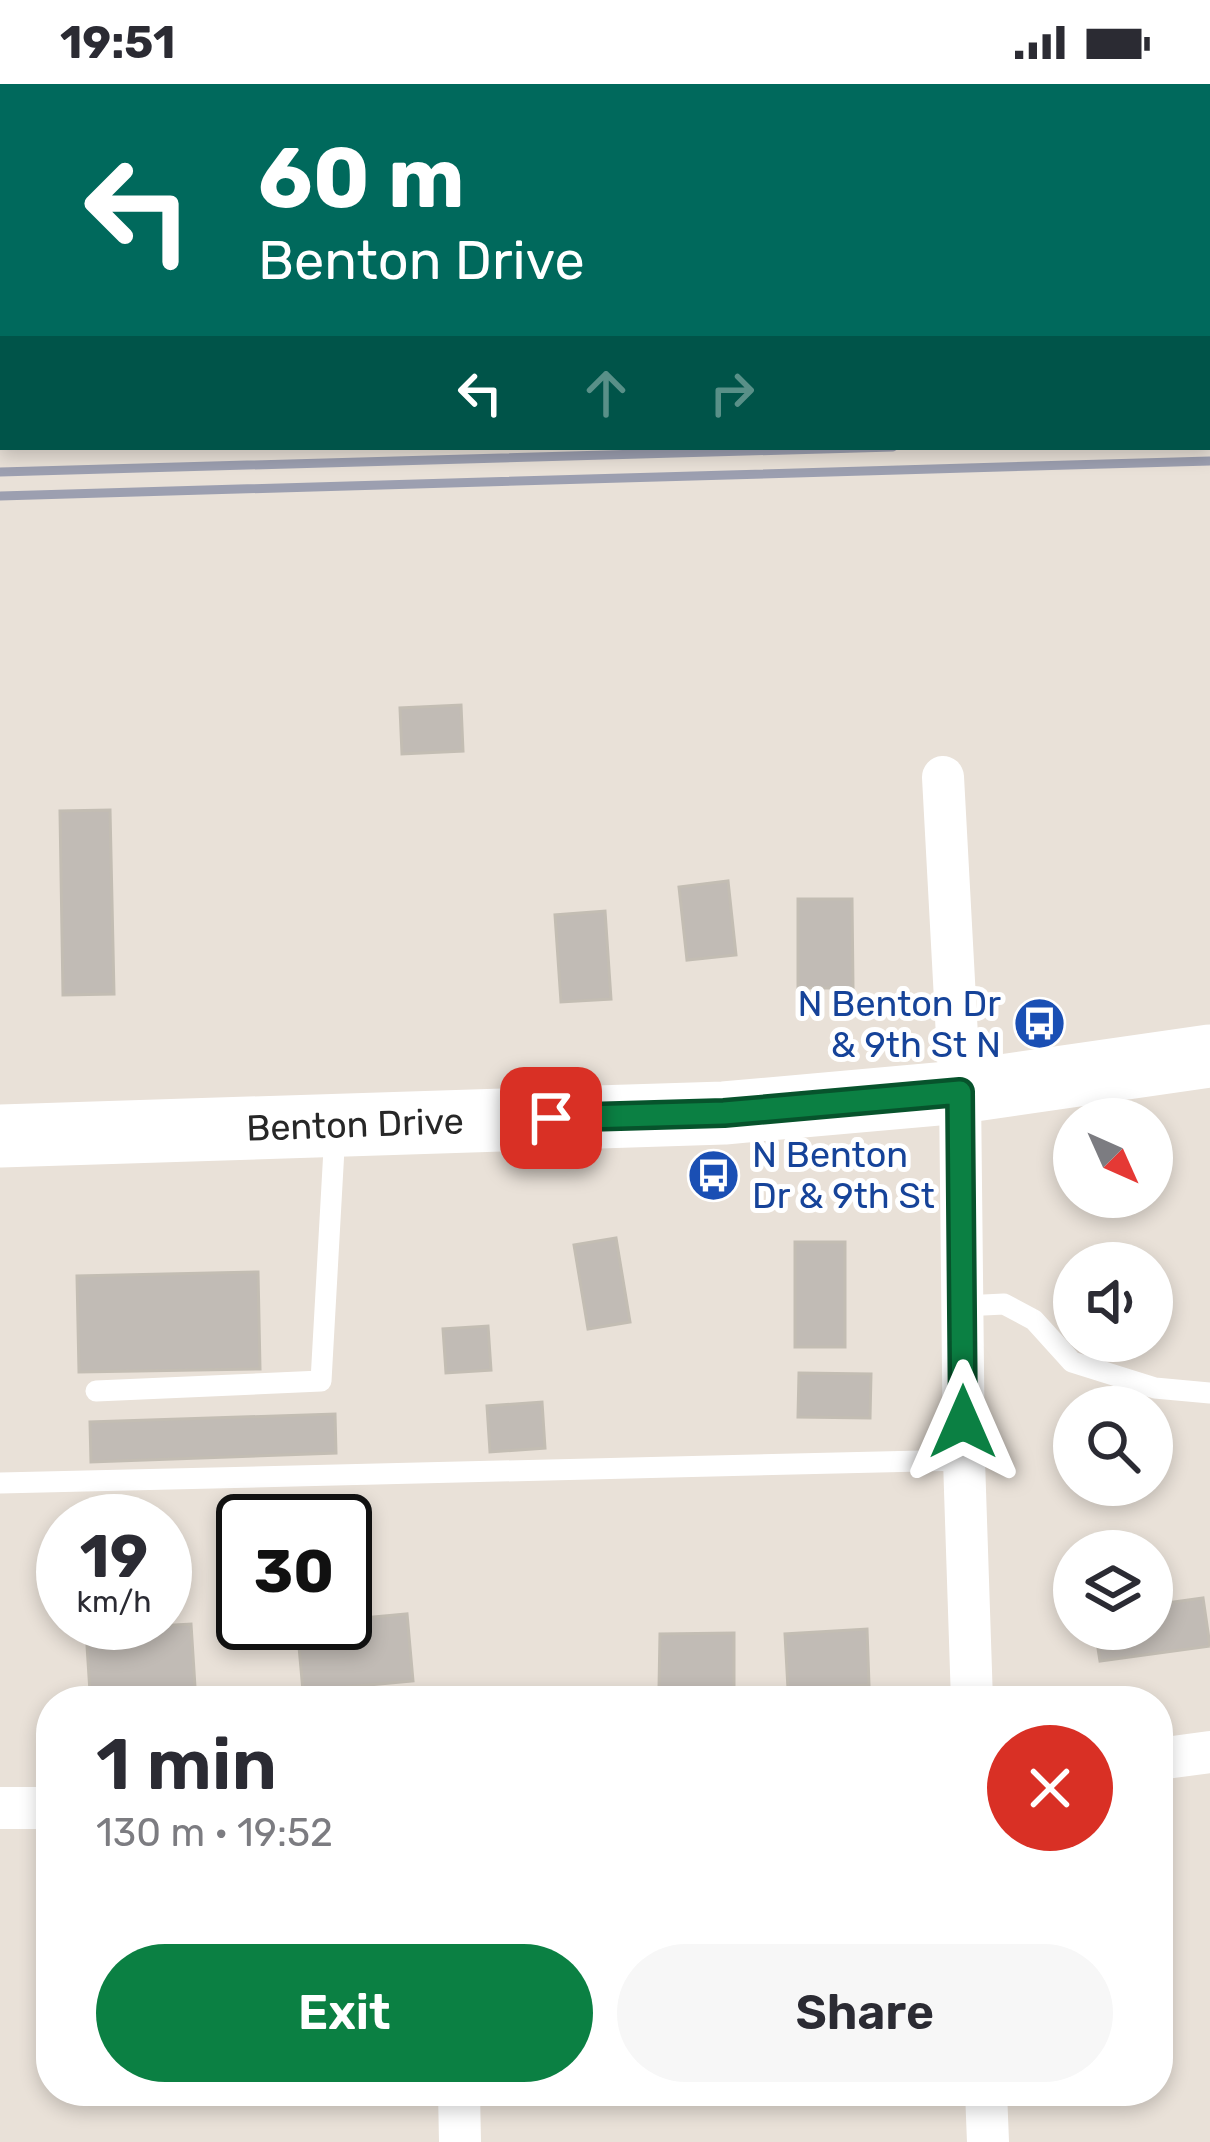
<!DOCTYPE html>
<html lang="en">
<head>
<meta charset="utf-8">
<style>
  body { margin:0; font-family:Rubik,sans-serif; background:#f7f7f7; color:#2b2b33; height:100vh; display:flex; flex-direction:column; font-size:45px; white-space:nowrap }
  * { box-sizing:border-box; margin:0 }
  p { font-size:39px; color:#7c7c81 }
  .icon { flex:none; width:66px; height:66px; fill:none; stroke:currentColor; stroke-width:2; stroke-linecap:round; stroke-linejoin:round }
  .map { position:relative; flex:1; overflow:hidden }
  .side { position:absolute; left:36px; top:1602px; width:1137px; height:420px; display:flex; flex-direction:column; background:#fff; border-radius:48px; box-shadow:0 6px 18px #0003 }
  .side>* { flex:none }
  .hud { position:absolute; left:0px; top:0px; width:1212px; height:366px; box-shadow:0 6px 18px #0003; background:#00695c; color:#fff; overflow:hidden }
  .needle { width:78px; rotate:135deg }
  .buttons { position:absolute; left:1053px; top:1014px; display:grid; gap:24px }
  .buttons a { display:grid; place-items:center; width:120px; height:120px; border-radius:50%; background:#fff; box-shadow:0 6px 18px #0003; font-size:60px }
  .speed { position:absolute; left:36px; top:1410px; display:flex; gap:24px; font-size:60px; font-weight:700; text-align:center }
  .speed>* { display:grid; place-content:center; width:156px; height:156px; border-radius:50%; background:#fff; box-shadow:0 6px 18px #0003; line-height:1 }
  .speed small { font-size:30px; font-weight:400 }
  .speed .limit { border:6px solid #111; border-radius:18px; background:#fff; color:#111 }
  .pin { position:absolute; display:grid; place-items:center; width:102px; height:102px; color:#fff; margin:-51px; border-radius:24px; box-shadow:0 6px 18px #0006 }
  .me { position:absolute; width:132px; margin:-66px; rotate:0deg; stroke-linejoin:round; filter:drop-shadow(0 0 9px #0008) }
  .turn { display:flex; align-items:center; gap:42px; height:252px; padding:0 60px; font-size:54px }
  .turn .icon { width:156px; height:156px; stroke-width:2.5 }
  .turn b { display:block; font-size:84px; line-height:102px }
  .lanes { display:flex; align-items:center; height:114px; padding:0 60px; background:#0003; justify-content:center; gap:60px; direction:ltr }
  .lanes .off { opacity:.35 }
  .round { display:grid; place-items:center; flex:none; width:126px; height:126px; border-radius:63px; background:#f7f7f7 }
  .summary { display:flex; align-items:center; justify-content:space-between; height:204px; padding:0 60px }
  h1 { font-size:72px; font-weight:600; line-height:90px }
  .cta { display:flex; gap:24px; margin-top:auto; padding:24px 60px }
  .cta a { flex:1; height:138px; border-radius:72px; background:#0b8043; color:#fff; font-size:48px; font-weight:600; line-height:138px; text-align:center }
  .cta a+a { background:#f7f7f7; color:#2b2b33 }
  .status { display:flex; justify-content:space-between; align-items:center; height:84px; padding:0 60px; background:#fff; direction:ltr }
  .status svg { height:33px; fill:currentColor }
  .map>svg:first-child { display:block }
  .building { fill:#c1bbb5; stroke:#c3bdb3; stroke-width:3 }
  .lines { fill:none; stroke-linecap:round; stroke-linejoin:round }
  .service { stroke:#fff; stroke-width:21 }
  .minor { stroke:#fff; stroke-width:42 }
  .secondary { stroke:#fff; stroke-width:63 }
  .rail { stroke:#9c9fb0; stroke-width:9 }
  .route-casing { stroke:#07532c; stroke-width:30 }
  .route { stroke:#0b8043; stroke-width:21 }
  .labels { text-anchor:middle; stroke-width:10; stroke-linejoin:round; paint-order:stroke }
  .transit-label { font-size:36px; fill:#164399; stroke:#fff; text-anchor:end }
  .street-label { font-size:36px; fill:#272727; stroke:#fff }
</style>
</head>
<body>
<div class="status"><b>19:51</b><svg viewBox="0 0 49 12"><path d="M0 12V9h3v3zM5 12V6h3v6zM10 12V3h3v9zM15 12V0h3v12zM26 1h20v11H26zM47 4h2v5h-2z"/></svg></div>
<div class="map">
<svg width="1210" height="2058" viewBox="0 0 1210 2058">
  <rect width="100%" height="100%" fill="#e9e1d8"/>
  <!-- building -->
  <g class="building">
    <path d="M49,0H243L244,1L41,3Z"/>
    <path d="M461,621L463,667L402,670L400,624Z"/>
    <path d="M110,726L114,910L63,911L60,727Z"/>
    <path d="M728,797L736,871L687,876L679,803Z"/>
    <path d="M798,815H852L853,904H798Z"/>
    <path d="M605,827L611,915L561,918L555,831Z"/>
    <path d="M616,1154L630,1238L588,1245L574,1161Z"/>
    <rect x="795" y="1158" width="50" height="105"/>
    <path d="M258,1188L260,1285L79,1288L77,1192Z"/>
    <path d="M488,1242L491,1286L446,1289L443,1245Z"/>
    <path d="M799,1289L871,1290L870,1334L798,1333Z"/>
    <path d="M542,1318L545,1364L490,1368L487,1322Z"/>
    <path d="M335,1330L336,1369L91,1378L90,1338Z"/>
    <path d="M1203,1514L1210,1562L1100,1577L1095,1545H1152V1521Z"/>
    <path d="M407,1530L413,1597L303,1607L297,1540Z"/>
    <path d="M191,1540L195,1603L90,1608L86,1546Z"/>
    <path d="M867,1545L869,1601L788,1605L785,1550Z"/>
    <path d="M734,1549V1605H659L660,1550Z"/>
    <path d="M332,2007H390V2016L333,2019Z"/>
  </g>
  <g class="lines">
    <!-- service -->
    <g class="service">
      <path d="M0,145L3,144"/>
      <path d="M963,1222L1004,1220L1034,1236L1072,1278L1155,1304L1210,1309"/>
      <path d="M96,1307L321,1297L335,1047"/>
      <path d="M0,1399L964,1376"/>
    </g>
    <!-- minor -->
    <g class="minor">
      <path d="M1209,276L1210,275"/>
      <path d="M0,317H3"/>
      <path d="M943,693L960,1008L964,1376L972,1617"/>
      <path d="M1158,1675L1210,1668"/>
      <path d="M0,1724H51"/>
      <path d="M459,2007L460,2058"/>
      <path d="M986,2007L988,2058"/>
    </g>
    <!-- secondary -->
    <path class="secondary" d="M0,1052L724,1029L960,1008L1210,972"/>
    <!-- rail -->
    <g class="rail">
      <path d="M1209,354H1210"/>
      <path d="M0,388L893,363"/>
      <path d="M0,412L1210,377"/>
    </g>
  </g>
  <g class="lines">
    <defs>
      <path id="route" d="M551,1034L724,1029L960,1008L963,1338"/>
    </defs>
    <!-- route casing -->
    <use href="#route" class="route-casing"/>
    <!-- route -->
    <use href="#route" class="route"/>
  </g>
  <!-- icons -->
  <defs>
    <symbol id="bus-disc" viewBox="-11 -11 22 22"><circle r="9.5" fill="#1a4fb4" stroke="#fff"/><path d="M-5-6H5V4H4V6H2V4H-2V6H-4V4H-5ZM-3.5-4V0h7V-4ZM-3.5 1.2v1.5H-2V1.2ZM2 1.2v1.5H3.5V1.2Z" fill="#fff"/></symbol>
  </defs>
  <g fill-rule="evenodd">
    <use href="#bus-disc" x="1010" y="910" width="59" height="59"/>
    <use href="#bus-disc" x="684" y="1062" width="59" height="59"/>
  </g>
  <g class="labels">
    <!-- transit labels -->
    <g class="transit-label">
      <text x="1001" y="932">N Benton Dr<tspan x="1001" dy="41">&amp; 9th St N</tspan></text>
      <text x="752" y="1083" text-anchor="start">N Benton<tspan x="752" dy="41">Dr &amp; 9th St</tspan></text>
    </g>
    <!-- street labels -->
    <g class="street-label">
      <text transform="translate(355 1040) rotate(-2)" y="13">Benton Drive</text>
    </g>
  </g>
</svg>
<div class="buttons">
<a><svg class="needle" viewBox="-14 -14 28 28"><path d="M0-13l5 13h-10z" fill="#e53935"/><path d="M0 13l5-13h-10z" fill="#7c7c81"/></svg></a>
<a><svg class="icon" aria-label="sound" viewBox="0 0 24 24"><path d="M4 9h4l5-4v14l-5-4H4zM17 9q2 3 0 6"/></svg></a>
<a><svg class="icon" aria-label="search" viewBox="0 0 24 24"><circle cx="10" cy="10" r="6"/><path d="M15 15l6 6"/></svg></a>
<a><svg class="icon" aria-label="layers" viewBox="0 0 24 24"><path d="M12 4l9 5-9 5-9-5zM3 14l9 5 9-5"/></svg></a>
</div>
<div class="speed"><div>19<small>km/h</small></div><div class="limit">30</div></div>
<div class="pin" style="left:551px;top:1034px;background:#d93025"><svg class="icon" aria-label="arrive" viewBox="0 0 24 24"><path d="M6 21V4h12l-3 4 3 4H6"/></svg></div>
<svg class="me" style="left:963px;top:1338px" viewBox="-20 -20 40 40"><path d="M0-17L14 15 0 8-14 15z" fill="#0b8043" stroke="#fff" stroke-width="4"/></svg>
<div class="hud">
<div class="turn"><svg class="icon" aria-label="left" viewBox="0 0 24 24"><path d="M17 20v-9H6M10 6l-5 5 5 5"/></svg><div><b>60 m</b>Benton Drive</div></div>
<div class="lanes"><svg class="icon" aria-label="left" viewBox="0 0 24 24"><path d="M17 20v-9H6M10 6l-5 5 5 5"/></svg><svg class="icon off" aria-label="ahead" viewBox="0 0 24 24"><path d="M12 20V5M6 11l6-6 6 6"/></svg><svg class="icon off" aria-label="right" viewBox="0 0 24 24"><path d="M7 20v-9h11M14 6l5 5-5 5"/></svg></div>
</div>
<section class="side">
<div class="summary"><div><h1>1 min</h1><p>130 m · 19:52</p></div><a class="round" style="background:#d93025;color:#fff"><svg class="icon" aria-label="close" viewBox="0 0 24 24"><path d="M6 6l12 12M18 6L6 18"/></svg></a></div>
<div class="cta"><a>Exit</a><a>Share</a></div>
</section>
</div>
</body>
</html>
